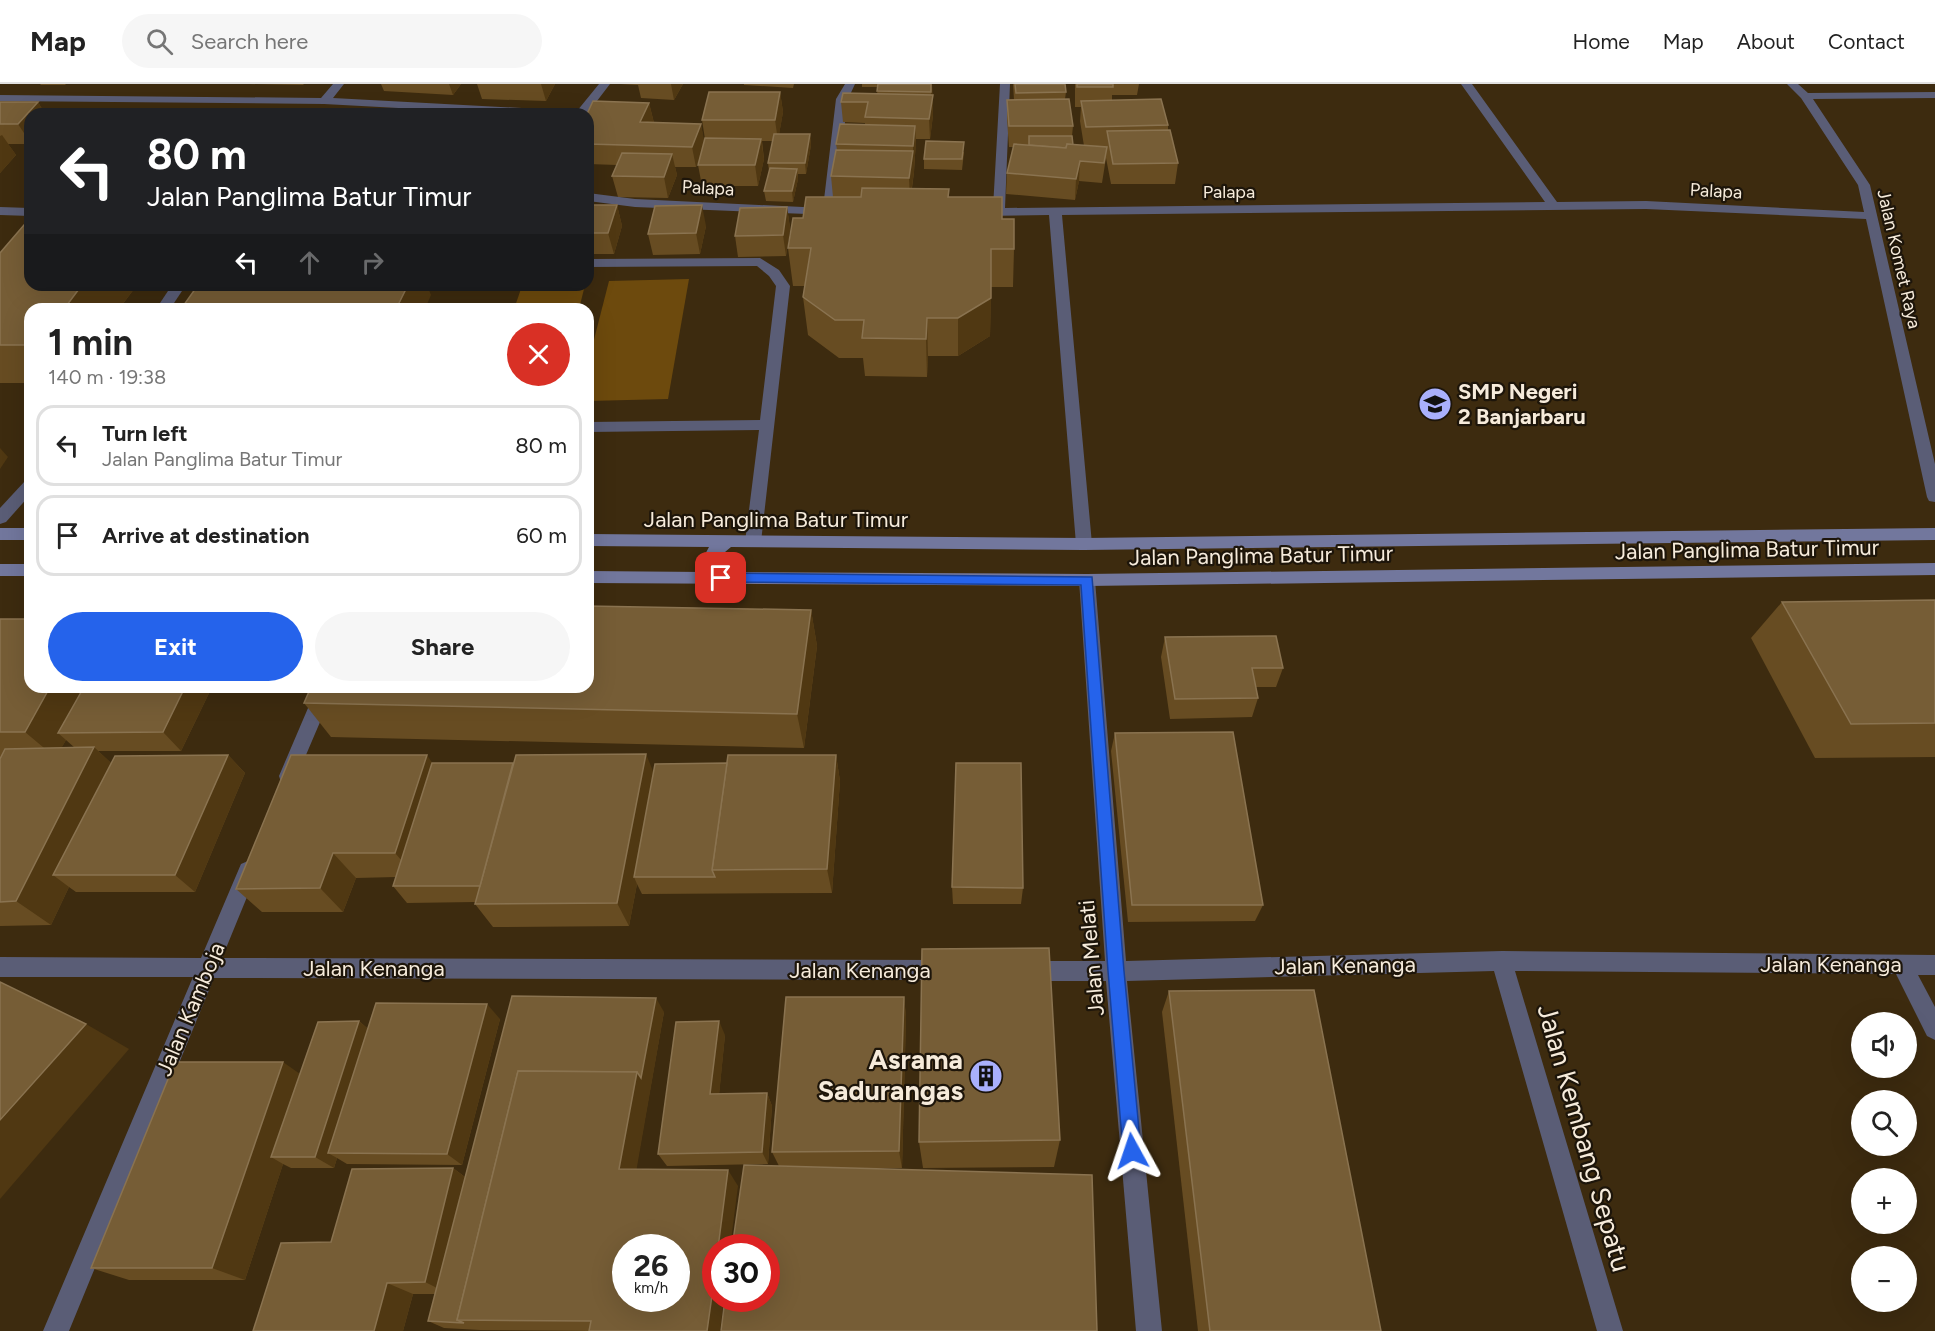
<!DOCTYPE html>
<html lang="en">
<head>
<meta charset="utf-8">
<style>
  body { margin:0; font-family:Figtree,sans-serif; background:#f6f6f6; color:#222; height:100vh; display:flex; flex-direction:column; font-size:22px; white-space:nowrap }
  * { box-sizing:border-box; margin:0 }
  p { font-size:20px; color:#767676 }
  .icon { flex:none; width:33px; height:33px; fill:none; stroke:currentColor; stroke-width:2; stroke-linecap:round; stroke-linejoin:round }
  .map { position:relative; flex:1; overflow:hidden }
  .side { position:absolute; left:24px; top:219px; width:570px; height:390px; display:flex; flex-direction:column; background:#fff; border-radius:18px; box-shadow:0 6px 24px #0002 }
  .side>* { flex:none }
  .top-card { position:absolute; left:24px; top:24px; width:570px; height:183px; border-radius:18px; box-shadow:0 6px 24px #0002; background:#202124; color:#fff; overflow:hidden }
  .fabs { position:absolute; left:1851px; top:928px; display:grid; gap:12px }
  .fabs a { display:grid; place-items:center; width:66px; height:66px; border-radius:50%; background:#fff; box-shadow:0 6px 24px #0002; font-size:30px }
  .speed { position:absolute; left:612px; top:1150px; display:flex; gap:12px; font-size:30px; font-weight:700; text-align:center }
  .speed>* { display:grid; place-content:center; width:78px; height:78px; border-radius:50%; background:#fff; box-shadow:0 6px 24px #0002; line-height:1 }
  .speed small { font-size:15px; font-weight:400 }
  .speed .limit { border:9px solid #d22; background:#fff; color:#111 }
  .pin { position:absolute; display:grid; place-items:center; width:51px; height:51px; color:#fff; margin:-26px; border-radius:12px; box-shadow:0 3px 9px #0006 }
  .me { position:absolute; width:66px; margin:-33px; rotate:355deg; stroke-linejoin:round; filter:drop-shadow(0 0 4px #0008) }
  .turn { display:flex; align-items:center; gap:21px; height:126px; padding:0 24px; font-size:27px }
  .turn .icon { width:78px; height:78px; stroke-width:2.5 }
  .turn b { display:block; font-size:42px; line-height:51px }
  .lanes { display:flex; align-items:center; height:57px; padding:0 24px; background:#0003; justify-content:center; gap:30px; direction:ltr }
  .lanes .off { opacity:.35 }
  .round { display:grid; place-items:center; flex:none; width:63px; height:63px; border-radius:32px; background:#f6f6f6 }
  .summary { display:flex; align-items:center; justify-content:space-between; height:102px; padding:0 24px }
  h1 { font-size:36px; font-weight:700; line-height:45px }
  .cta { display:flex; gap:12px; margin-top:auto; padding:12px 24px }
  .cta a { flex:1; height:69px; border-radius:36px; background:#2563eb; color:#fff; font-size:24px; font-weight:700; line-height:69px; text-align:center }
  .cta a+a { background:#f6f6f6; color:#222 }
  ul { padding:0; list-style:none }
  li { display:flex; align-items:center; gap:18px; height:81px; margin:0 12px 9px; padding:0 12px; border:3px solid #e0e0e0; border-radius:18px }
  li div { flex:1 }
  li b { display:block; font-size:22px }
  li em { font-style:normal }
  header { display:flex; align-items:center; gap:36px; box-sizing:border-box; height:84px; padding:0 30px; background:#fff; border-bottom:2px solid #e0e0e0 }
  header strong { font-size:28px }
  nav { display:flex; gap:33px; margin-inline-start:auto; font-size:21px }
  .search { width:420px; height:54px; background:#f6f6f6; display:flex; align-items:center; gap:15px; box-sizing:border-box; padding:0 21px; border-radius:33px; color:#767676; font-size:22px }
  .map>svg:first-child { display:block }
  .green { fill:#6d4a0d }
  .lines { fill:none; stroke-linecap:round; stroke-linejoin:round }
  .lane { fill:#5a5d76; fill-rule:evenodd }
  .street { fill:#5a5d76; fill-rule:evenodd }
  .secondary { fill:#72779d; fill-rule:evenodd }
  .wall { fill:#674c22; fill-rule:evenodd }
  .shaded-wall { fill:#503812 }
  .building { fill:#765d36; stroke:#8a7350; stroke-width:1.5; fill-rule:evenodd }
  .route { fill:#2563eb; stroke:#184099; stroke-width:1.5 }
  .labels { text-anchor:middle; stroke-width:4.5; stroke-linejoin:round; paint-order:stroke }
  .far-street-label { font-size:18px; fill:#f6ebdb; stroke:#1d150a }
  .poi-label { font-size:22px; font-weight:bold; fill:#f6ebdb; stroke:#1d150a; text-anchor:start }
  .street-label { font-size:22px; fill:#f6ebdb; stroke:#1d150a }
  .near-poi-label { font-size:27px; font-weight:bold; fill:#f6ebdb; stroke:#1d150a; text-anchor:end }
  .near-street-label { font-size:27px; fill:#f6ebdb; stroke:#1d150a }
</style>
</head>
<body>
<header>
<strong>Map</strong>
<div class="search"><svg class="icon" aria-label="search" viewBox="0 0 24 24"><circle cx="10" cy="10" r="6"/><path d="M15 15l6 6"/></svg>Search here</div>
<nav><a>Home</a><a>Map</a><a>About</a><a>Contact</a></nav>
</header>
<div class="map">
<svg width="1935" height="1247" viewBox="0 0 1935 1247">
  <rect width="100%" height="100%" fill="#3d2b0f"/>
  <!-- green -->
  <g class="green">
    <path d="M689,195L668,315L588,317V279L609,197Z"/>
    <path d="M585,201L579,225H514L522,202Z"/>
  </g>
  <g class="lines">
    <!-- lane -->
    <g class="lane">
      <path d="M0,123L30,124V132L0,131Z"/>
      <path d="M760,174L779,186L790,202L761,458L759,462H747L745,458L759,346L588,348V338L760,336L776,202L769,192L757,182L588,183V175Z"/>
      <path d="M172,201H186L170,225H156Z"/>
      <path d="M30,396V411L6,438L0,440V424L25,397Z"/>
    </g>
    <!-- street -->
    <g class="street">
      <path d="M333,0H344L333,14L577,27L599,0H610L587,30H510L324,20L0,17V11L321,14Z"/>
      <path d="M845,0H855L848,15L833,131L635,123L588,117V109L635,115L823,124L836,15Z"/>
      <path d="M1000,0H1010L1005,124L1545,118L1461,0H1472L1557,118L1646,117L1864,128L1858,101L1801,14L1787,0H1798L1808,9L1935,8V14L1813,15L1870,101L1935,380V418L1929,417L1927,413L1866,135L1646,125L1062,131L1092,460L1090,464H1078L1076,460L1049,131L979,132L973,128L979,124H993Z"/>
      <path d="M1087,490L1093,492L1095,496L1126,877L1502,867L1935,871V891H1918L1935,923V956L1927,952L1896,890L1515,887L1623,1247H1597L1494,887L1127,897L1162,1247H1136L1106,897H1028L1021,894L1018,887L1021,880L1028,877H1105L1079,496L1081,492Z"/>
      <path d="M317,603H335L297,692L295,698L288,700L281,698L279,692Z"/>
      <path d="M248,777L255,780L258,786L222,874L946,876L953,879L956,886L953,893L946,896L214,894L69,1247H43L193,893H0V873L201,874L241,780Z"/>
    </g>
    <!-- secondary -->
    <g class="secondary">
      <rect x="0" y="444" width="30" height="12"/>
      <path d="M1935,444V456L1084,466L731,463L719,473L718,480L724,488L1087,490L1935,479V491L1087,502L588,499V487L703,488L702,476L709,463L588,462V450L1084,454Z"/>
      <rect x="0" y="480" width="30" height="12"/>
    </g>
  </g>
  <!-- wall -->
  <g class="wall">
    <path d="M40,0H66L65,1H41Z"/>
    <path d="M249,0H304L303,1Z"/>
    <path d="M381,0H461L453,11L384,7Z"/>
    <path d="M477,0H555L546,17L482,15Z"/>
    <path d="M620,0H683L674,16L641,14L638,1Z"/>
    <path d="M744,0H794L793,4L744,1Z"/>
    <path d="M862,0H932L933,31L930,55H916L914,88L912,104L949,105V113L1002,135L1014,165L1013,203H991L990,252L958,272H928L927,293L865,292L863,274H839L808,251L803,213L805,202H793L788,164L803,134L833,113L831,92L837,66L836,60L865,41V39L843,38L841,18L877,10L878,3H862Z"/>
    <path d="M1013,0H1065L1066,8L1065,15L1073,42L1072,52L1073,61L1084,62L1080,37L1081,23H1075V0H1139L1137,11H1112V16L1168,41V46L1178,79L1175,100H1111L1106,74L1102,99L1079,97L1075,116L1006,110L1007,89L1014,63H1009L1007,36V16H1014Z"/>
    <path d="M780,8L783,28L779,50H810L811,61L806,90H798V95L793,118L766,117L764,107L769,87L768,79L773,57H762L764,75L758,102H702L698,81L702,68L696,83H675L677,91L668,114L618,113L612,92L617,81L588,80V30L649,19L654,39L701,40L704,59L705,55L702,36Z"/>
    <path d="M0,18H38L45,30H30V60H8L16,71L0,89Z"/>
    <path d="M964,68L962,86L924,85V75Z"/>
    <path d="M588,121H617L622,142L614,170H588Z"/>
    <path d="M787,123L790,144L786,172L738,173L735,152Z"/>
    <path d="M706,142L700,170L653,171L648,150Z"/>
    <path d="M0,169L30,201H137L119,225H30V299H0Z"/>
    <path d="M1935,516V673L1815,674L1751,554L1782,518Z"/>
    <path d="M811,526L817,562L804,664L331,653L304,619Z"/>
    <path d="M0,535L212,603L181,667H98L111,679L228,671L245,689L195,808H76L69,803L51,841L0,842ZM66,656L75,664H61Z"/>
    <path d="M1165,553L1283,584L1276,603H1256L1258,614L1252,633L1170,635L1161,573Z"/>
    <path d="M1115,649L1263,821L1255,837L1128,838L1111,667Z"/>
    <path d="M836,671L840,697L832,809L642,810L637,800L629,842L493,843L475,820V818L407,819L393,802L396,793L356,794L343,828H262L236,805L432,679L653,688L727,679Z"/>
    <path d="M952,803L1023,804L1021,820H953Z"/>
    <path d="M1169,907L1381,1247H1198L1162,928Z"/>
    <path d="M904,913L906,933L902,1084H830L779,1082L772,1068Z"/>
    <path d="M664,928L636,1085L738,1102L589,1247L480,1246L444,1244L428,1237L435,1210H413L403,1247L331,1158L453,1084L465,1093Z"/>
    <path d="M500,935L462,1081L347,1080L337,1074L334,1084H291L283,1080L245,1196H129L91,1184L300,990L359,937L368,945Z"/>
    <path d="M725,951L719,1010L767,1009L772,1022L768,1080L667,1082L658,1070Z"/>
    <path d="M1060,1056L1054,1083L923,1084L919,1058Z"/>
  </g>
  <!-- shaded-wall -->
  <g class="shaded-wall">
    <path d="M449,0H461L453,11Z"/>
    <path d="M541,0H555L546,17Z"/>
    <path d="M671,0H683L674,16Z"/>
    <path d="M931,0H932L933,31L930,55L929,35L931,23Z"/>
    <path d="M780,8L783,28L778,57L775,36Z"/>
    <path d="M38,18L45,30H30V58L18,40Z"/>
    <path d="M649,19L654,39L640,38Z"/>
    <path d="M701,40L705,61L696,83L692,63Z"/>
    <path d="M915,42L916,62L914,81V88L910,115L909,94L913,68V62Z"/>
    <path d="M810,50L811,61L806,90L805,79Z"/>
    <path d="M2,51L16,71L0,89V52Z"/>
    <path d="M761,55L764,75L758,102L755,81Z"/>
    <path d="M672,70L677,91L668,114L664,93Z"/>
    <path d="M1080,77L1079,97L1075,116L1076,95Z"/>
    <path d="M797,85L798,95L793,118L792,107Z"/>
    <path d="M617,121L622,142L614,170L608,149Z"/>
    <path d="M702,121L706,142L700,170L696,149Z"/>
    <path d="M787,123L790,144L786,172L783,151Z"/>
    <path d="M82,201H137L119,225H64Z"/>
    <path d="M408,201H427L431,211L425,225H396Z"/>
    <path d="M991,214L990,252L958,272V234Z"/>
    <path d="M927,234L928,272L927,293L926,255Z"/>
    <path d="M0,364L8,373L0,385Z"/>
    <path d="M811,526L817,562L804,664L797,630Z"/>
    <path d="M50,603H95L58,649L66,656L56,674L25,648Z"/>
    <path d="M185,603H212L181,667L163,648Z"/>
    <path d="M94,663L123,690L53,791L69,803L51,841L16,817Z"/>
    <path d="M646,670L657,697L634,793L637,800L629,842L617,819Z"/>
    <path d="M228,671L245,689L195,808L175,791Z"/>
    <path d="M427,671L445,698L416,793L395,769Z"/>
    <path d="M836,671L840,697L832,809L827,785Z"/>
    <path d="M333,769L356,794L343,828L320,804Z"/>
    <path d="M904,913L906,933L902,1084L899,1067Z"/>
    <path d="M656,914L664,928L634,1100L619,1085L637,988Z"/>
    <path d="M487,920L500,935L462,1081L447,1070Z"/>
    <path d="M359,937L376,952L328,1069L337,1074L334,1084L315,1073Z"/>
    <path d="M719,937L725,951L718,1023L710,1010Z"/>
    <path d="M86,940L129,965L0,1115V1036Z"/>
    <path d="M283,978L310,997L271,1073L283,1080L245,1196L212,1184Z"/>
    <path d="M767,1009L772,1022L768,1080L762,1068Z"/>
    <path d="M453,1084L474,1100L449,1210L425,1198Z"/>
    <path d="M728,1086L738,1102L730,1164H718Z"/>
    <path d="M716,1183V1215H724L720,1247H707Z"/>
    <path d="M387,1199L413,1210L403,1247H374Z"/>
  </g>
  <!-- building -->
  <g class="building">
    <path d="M878,0H931V8L877,7Z"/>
    <path d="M1015,0H1065L1066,8L1016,9Z"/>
    <rect x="1077" y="0" width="36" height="3"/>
    <path d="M709,8H780L775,36H702Z"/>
    <path d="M843,9L933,11L929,35L865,33L868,18H841Z"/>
    <path d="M1069,15L1073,42H1009L1007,16Z"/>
    <path d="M1161,15L1168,41L1086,43L1081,17Z"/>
    <path d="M593,17L649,19L640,38L701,40L692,63L588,60V30H587Z"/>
    <path d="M0,18H38L18,40H0Z"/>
    <path d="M496,27H526L524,30H495Z"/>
    <path d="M840,40L915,42L913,62L836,60Z"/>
    <path d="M1170,46L1178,79L1113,80L1107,47Z"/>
    <path d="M774,50H810L805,79H768Z"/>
    <path d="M1029,52H1072L1073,61L1067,60L1066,64L1029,61Z"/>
    <path d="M705,54L761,55L755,81H698Z"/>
    <path d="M926,57L964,58L962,75H924Z"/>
    <path d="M1014,60L1066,64L1067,60L1107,63L1104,79L1080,77L1076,95L1007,89Z"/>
    <path d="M836,66L913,67L909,94L831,92Z"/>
    <path d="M622,69L672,70L664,93L612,92Z"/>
    <path d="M770,84L797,85L792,107H764Z"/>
    <path d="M862,104L949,105L948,113H1002V135H1014V165H991V214L958,234H927L926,255L862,254L864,236H835L803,213L811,164H788L793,134H803L806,113H861Z"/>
    <path d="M588,121H617L608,149H588Z"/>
    <path d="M702,121L696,149L648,150L655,122Z"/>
    <path d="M787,123L783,151L735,152L740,124Z"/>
    <path d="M30,134V201H82L64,225H30V261H0V169Z"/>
    <path d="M198,201H408L396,225H181Z"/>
    <path d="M1935,516V639L1851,640L1782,518Z"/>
    <path d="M588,522L811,526L797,630L304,619L311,603H588Z"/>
    <path d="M0,535H30V603H50L25,648H0Z"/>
    <path d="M1276,552L1283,584H1252L1258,614L1175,615L1165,553Z"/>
    <path d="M84,603H185L163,648L58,649Z"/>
    <path d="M1233,648L1263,821H1132L1115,649Z"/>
    <path d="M94,663L16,817L0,818V675L5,665Z"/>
    <path d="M646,670L617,819L475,820L516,671Z"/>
    <path d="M228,671L175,791H53L115,672Z"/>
    <path d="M291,671H427L395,769H333L320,804L236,805Z"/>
    <path d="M728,671H836L827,785L712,786Z"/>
    <path d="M432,679H513L480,802H393Z"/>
    <path d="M727,679L712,786L715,793H634L655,680Z"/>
    <path d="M956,679H1021L1023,804L952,803Z"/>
    <path d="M1049,864L1060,1056L919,1058L922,865Z"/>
    <path d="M0,898L86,940L0,1036Z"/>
    <path d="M1314,906L1381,1247H1210L1169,907Z"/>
    <path d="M512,912L656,914L641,994L637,988L518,987L457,1236L464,1239L428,1237Z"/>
    <path d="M786,913H904L899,1067L772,1068Z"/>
    <path d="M376,919L487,920L447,1070L328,1069Z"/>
    <path d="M359,937L315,1073H271L318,938Z"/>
    <path d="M719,937L710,1010L767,1009L762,1068L658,1070L676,938Z"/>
    <path d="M175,978H283L212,1184H91Z"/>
    <path d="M518,987L637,988L619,1085L728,1086L718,1164H716V1183L707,1247H589L591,1237L457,1236ZM626,1164H676V1215H626Z"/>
    <path d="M744,1081L1092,1091L1097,1247H721L725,1215H766V1164H732Z"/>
    <path d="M453,1084L425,1198L387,1199L374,1247H253L281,1159L331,1158L352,1085Z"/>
  </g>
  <!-- route -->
  <path class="route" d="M721,489L1092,493L1124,887L1141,1067L1138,1073L1132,1076L1126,1073L1123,1067L1108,887L1081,501L721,498L715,494Z"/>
  <!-- icons -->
  <defs>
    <symbol id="school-disc" viewBox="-11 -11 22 22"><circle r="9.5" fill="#a9b0fc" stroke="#1d150a"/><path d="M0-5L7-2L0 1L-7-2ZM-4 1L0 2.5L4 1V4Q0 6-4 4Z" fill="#111"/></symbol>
    <symbol id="building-disc" viewBox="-11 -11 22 22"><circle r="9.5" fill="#a9b0fc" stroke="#1d150a"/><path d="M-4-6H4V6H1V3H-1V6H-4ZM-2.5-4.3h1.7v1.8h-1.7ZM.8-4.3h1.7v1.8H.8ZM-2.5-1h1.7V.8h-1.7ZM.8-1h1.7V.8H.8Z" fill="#111"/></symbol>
  </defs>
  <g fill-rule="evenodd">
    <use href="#school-disc" x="1416" y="301" width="38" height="38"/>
    <use href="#building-disc" x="967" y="973" width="38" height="38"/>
  </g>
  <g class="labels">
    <!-- far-street labels -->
    <g class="far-street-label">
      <text transform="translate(708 104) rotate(3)" y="6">Palapa</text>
      <text transform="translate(1716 107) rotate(3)" y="6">Palapa</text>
      <text x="1229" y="114">Palapa</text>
      <text transform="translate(1899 175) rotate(77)" y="6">Jalan Komet Raya</text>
    </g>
    <!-- poi labels -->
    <g class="poi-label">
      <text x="1458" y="315">SMP Negeri<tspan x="1458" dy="25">2 Banjarbaru</tspan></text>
    </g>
    <!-- street labels -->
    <g class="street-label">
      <text x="776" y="443">Jalan Panglima Batur Timur</text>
      <text transform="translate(1747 465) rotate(-1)" y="8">Jalan Panglima Batur Timur</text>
      <text transform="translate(1261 471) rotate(-1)" y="8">Jalan Panglima Batur Timur</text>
      <text transform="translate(1091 874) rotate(-95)" y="8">Jalan Melati</text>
      <text x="1831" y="888">Jalan Kenanga</text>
      <text transform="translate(1345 881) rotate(-1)" y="8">Jalan Kenanga</text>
      <text x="374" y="892">Jalan Kenanga</text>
      <text x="860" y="894">Jalan Kenanga</text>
      <text transform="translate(190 925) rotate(-67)" y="8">Jalan Kamboja</text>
    </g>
    <!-- near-poi labels -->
    <g class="near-poi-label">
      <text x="963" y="985">Asrama<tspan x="963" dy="31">Sadurangas</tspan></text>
    </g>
    <!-- near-street labels -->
    <g class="near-street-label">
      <text transform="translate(1584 1054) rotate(74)" y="9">Jalan Kembang Sepatu</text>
    </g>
  </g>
</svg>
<div class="fabs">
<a><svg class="icon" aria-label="sound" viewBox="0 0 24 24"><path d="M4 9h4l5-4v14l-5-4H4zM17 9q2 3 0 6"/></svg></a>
<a><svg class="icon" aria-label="search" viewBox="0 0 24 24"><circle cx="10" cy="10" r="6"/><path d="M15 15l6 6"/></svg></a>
<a>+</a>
<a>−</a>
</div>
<div class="speed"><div>26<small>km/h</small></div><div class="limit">30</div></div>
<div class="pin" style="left:721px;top:494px;background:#d93025"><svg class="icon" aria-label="arrive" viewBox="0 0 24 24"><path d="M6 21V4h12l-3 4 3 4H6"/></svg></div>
<svg class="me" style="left:1132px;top:1067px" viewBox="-20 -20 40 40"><path d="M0-17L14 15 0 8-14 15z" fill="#2563eb" stroke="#fff" stroke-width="4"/></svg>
<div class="top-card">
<div class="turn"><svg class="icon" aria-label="left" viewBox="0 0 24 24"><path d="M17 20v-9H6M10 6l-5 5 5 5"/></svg><div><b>80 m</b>Jalan Panglima Batur Timur</div></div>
<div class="lanes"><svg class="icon" aria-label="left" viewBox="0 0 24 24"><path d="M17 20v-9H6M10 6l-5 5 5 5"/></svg><svg class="icon off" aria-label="ahead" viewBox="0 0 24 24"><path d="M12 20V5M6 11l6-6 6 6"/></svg><svg class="icon off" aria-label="right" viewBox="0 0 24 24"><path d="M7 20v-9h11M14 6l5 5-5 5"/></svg></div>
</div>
<section class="side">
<div class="summary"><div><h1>1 min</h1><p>140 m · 19:38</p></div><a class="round" style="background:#d93025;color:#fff"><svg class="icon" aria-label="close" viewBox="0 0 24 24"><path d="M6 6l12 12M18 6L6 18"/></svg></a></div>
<ul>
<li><svg class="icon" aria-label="left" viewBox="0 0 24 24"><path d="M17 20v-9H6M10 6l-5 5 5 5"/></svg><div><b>Turn left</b><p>Jalan Panglima Batur Timur</p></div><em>80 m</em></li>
<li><svg class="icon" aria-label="arrive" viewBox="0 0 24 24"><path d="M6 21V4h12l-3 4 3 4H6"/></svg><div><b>Arrive at destination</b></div><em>60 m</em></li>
</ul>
<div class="cta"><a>Exit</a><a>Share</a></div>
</section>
</div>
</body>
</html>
